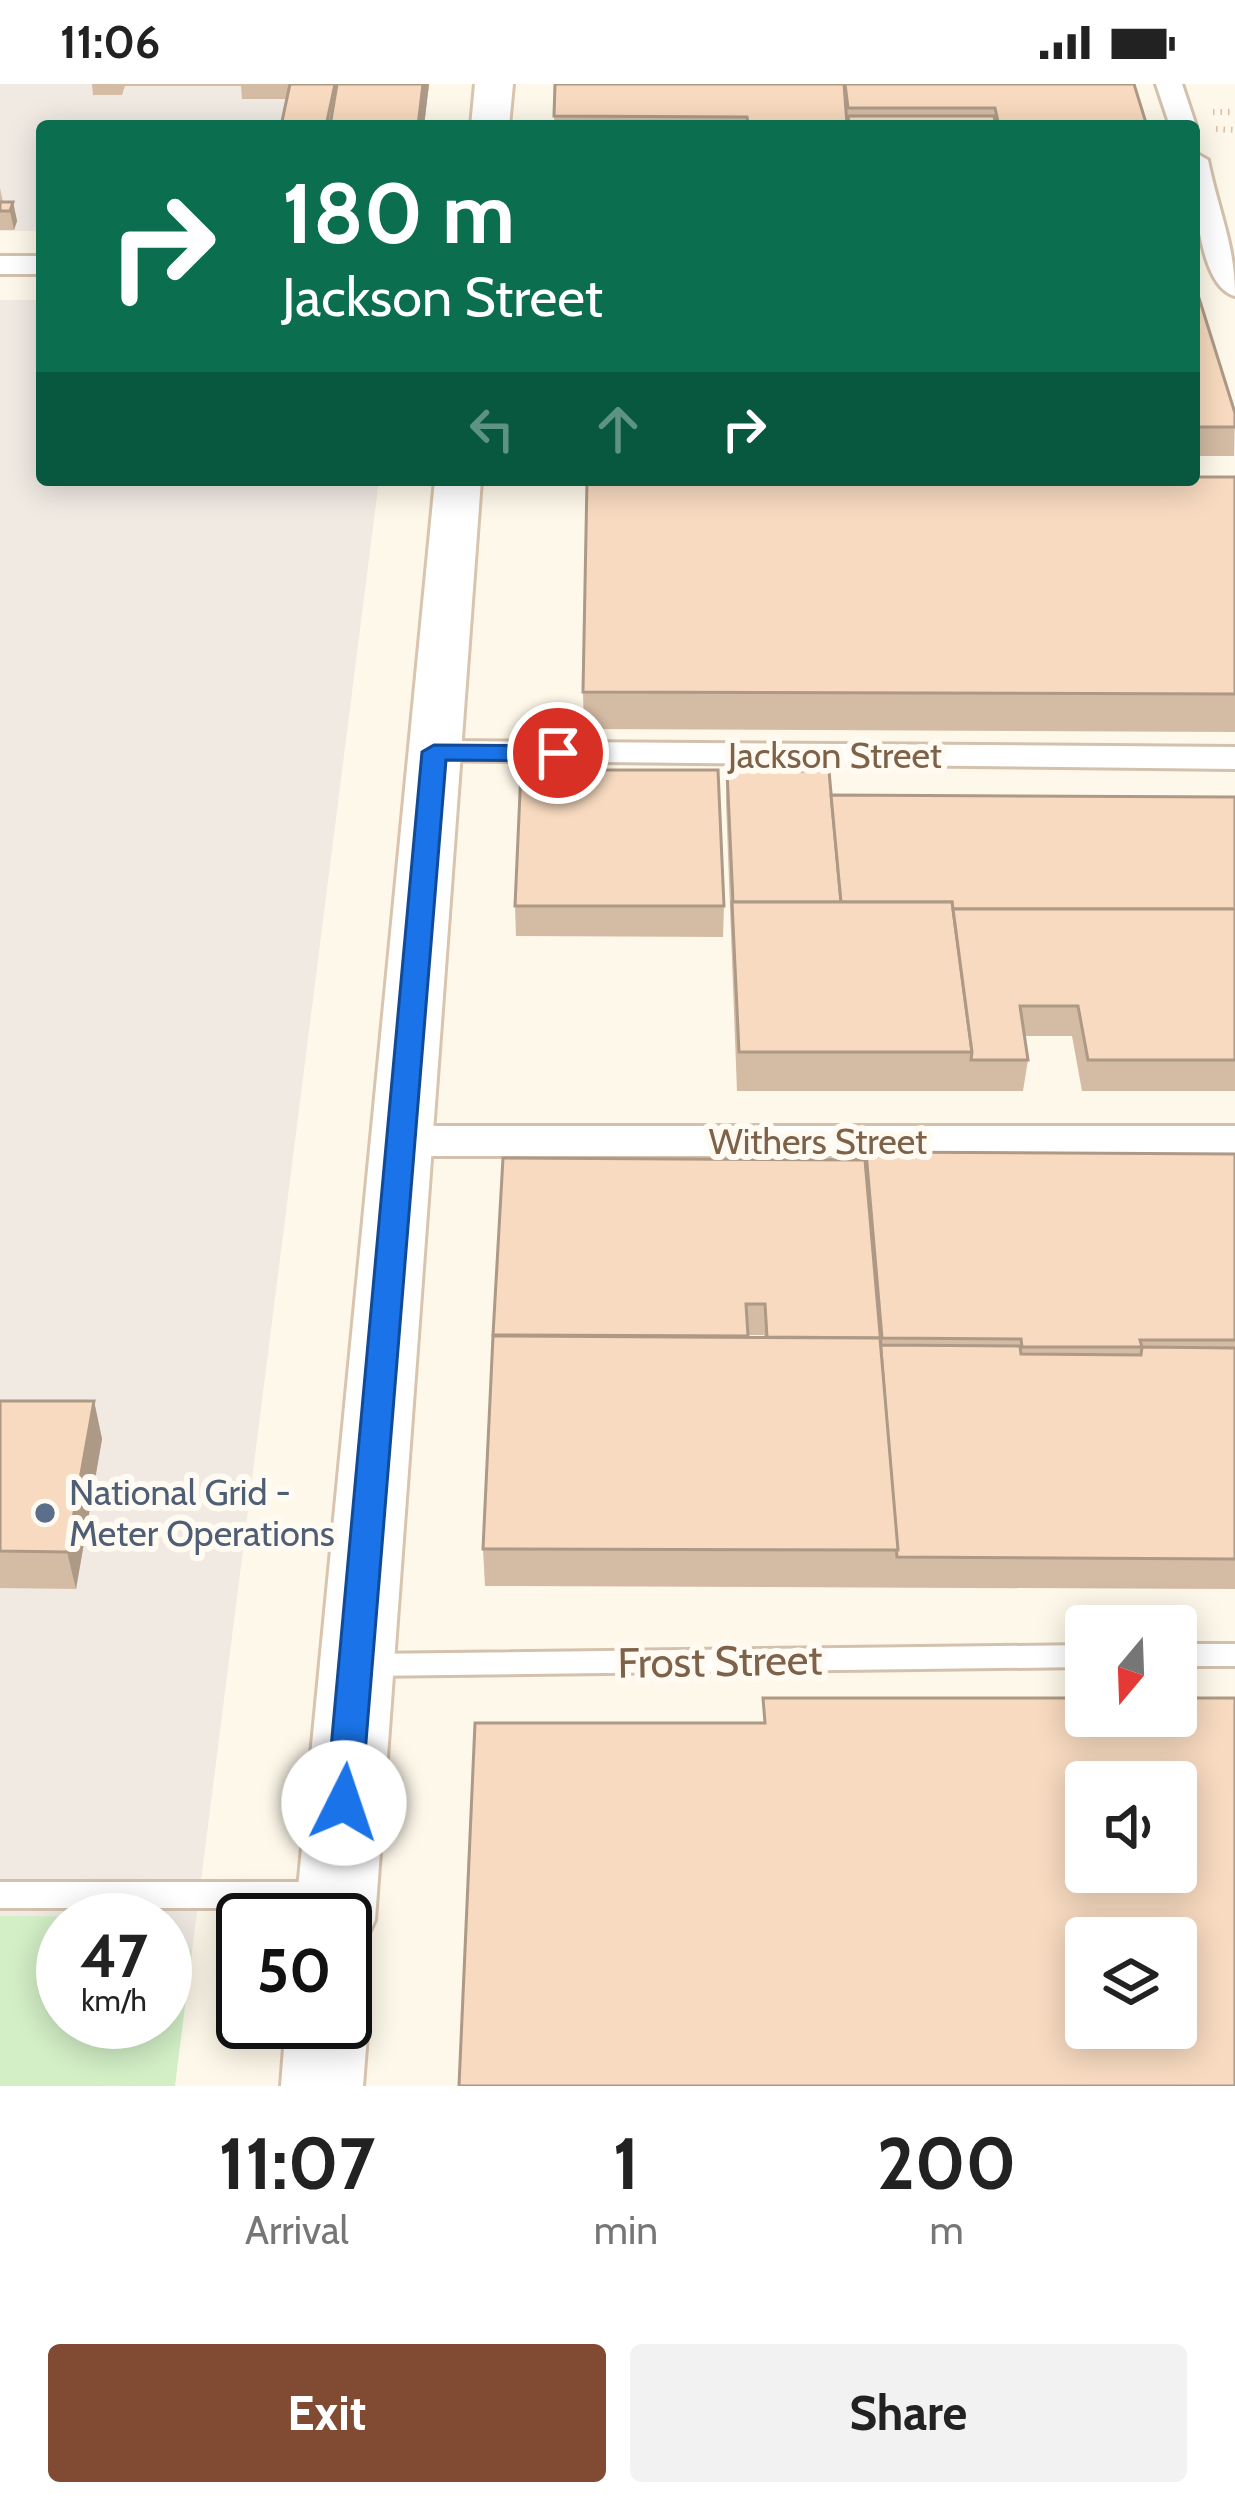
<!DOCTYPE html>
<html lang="en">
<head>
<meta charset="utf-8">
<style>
  body { margin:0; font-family:Cabin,sans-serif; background:#f2f2f2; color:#222; height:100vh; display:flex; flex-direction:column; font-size:45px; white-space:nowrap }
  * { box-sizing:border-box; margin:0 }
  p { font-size:39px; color:#767676 }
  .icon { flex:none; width:66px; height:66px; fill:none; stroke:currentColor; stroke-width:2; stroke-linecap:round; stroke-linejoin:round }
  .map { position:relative; height:2002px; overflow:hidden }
  .sheet { display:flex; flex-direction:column; background:#fff; flex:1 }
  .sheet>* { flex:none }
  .guide { position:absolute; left:36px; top:36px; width:1164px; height:366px; border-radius:12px; box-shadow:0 6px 30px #0003; background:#0b6e4f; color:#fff; overflow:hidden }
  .needle { width:78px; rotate:199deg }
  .tools { position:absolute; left:1065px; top:1521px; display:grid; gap:24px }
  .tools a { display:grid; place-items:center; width:132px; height:132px; border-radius:12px; background:#fff; box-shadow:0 6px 30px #0003; font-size:60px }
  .speed { position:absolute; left:36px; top:1809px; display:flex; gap:24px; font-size:60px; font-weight:700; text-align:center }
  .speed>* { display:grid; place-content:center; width:156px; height:156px; border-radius:50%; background:#fff; box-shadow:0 6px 30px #0003; line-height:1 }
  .speed small { font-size:30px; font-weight:400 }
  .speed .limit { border:6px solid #111; border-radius:18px; background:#fff; color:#111 }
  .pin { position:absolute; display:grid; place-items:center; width:102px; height:102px; color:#fff; margin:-51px; border:6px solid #fff; border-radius:50%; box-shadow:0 3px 12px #0007 }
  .me { position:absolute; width:132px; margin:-66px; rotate:4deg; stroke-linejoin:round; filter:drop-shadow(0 0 9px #0008) }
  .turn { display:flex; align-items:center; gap:42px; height:252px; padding:0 48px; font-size:54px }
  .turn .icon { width:156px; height:156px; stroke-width:2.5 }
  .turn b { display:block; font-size:84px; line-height:102px }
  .lanes { display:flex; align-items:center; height:114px; padding:0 48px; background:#0003; justify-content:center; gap:60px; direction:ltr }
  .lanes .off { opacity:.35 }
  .eta { display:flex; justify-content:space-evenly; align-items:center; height:204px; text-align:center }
  .eta b { font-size:72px; font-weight:800; line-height:84px }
  .action { display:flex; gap:24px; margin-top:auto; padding:24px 48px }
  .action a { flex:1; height:138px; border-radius:12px; background:#804b32; color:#fff; font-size:48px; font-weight:800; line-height:138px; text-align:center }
  .action a+a { background:#f2f2f2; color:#222 }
  .status { display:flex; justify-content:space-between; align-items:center; height:84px; padding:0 60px; background:#fff; direction:ltr }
  .status svg { height:33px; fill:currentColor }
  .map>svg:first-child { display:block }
  .industrial { fill:#f0eae3 }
  .green { fill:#d2efc6 }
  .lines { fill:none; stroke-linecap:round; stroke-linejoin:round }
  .lane-casing { stroke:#d3c1ad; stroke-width:6 }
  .street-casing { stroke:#d3c1ad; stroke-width:6 }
  .secondary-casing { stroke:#d9c4ad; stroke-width:6 }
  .path { stroke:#ddbea0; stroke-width:6; stroke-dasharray:1.5 6; stroke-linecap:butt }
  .lane { fill:#fff; fill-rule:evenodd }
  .street { fill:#fff; fill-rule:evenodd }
  .secondary { fill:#fff; fill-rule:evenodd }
  .wall { fill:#d4bba4; fill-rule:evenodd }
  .shaded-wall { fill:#ad9986 }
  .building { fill:#f7dabf; stroke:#ad9986; stroke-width:3; fill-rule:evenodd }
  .route { fill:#1a73e8; stroke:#114b97; stroke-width:3 }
  .service-dot { fill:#5c6f8a; stroke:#fffbf2; stroke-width:4.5 }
  .labels { text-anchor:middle; stroke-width:12; stroke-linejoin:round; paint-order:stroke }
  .street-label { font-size:36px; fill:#7d6149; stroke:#fffbf2 }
  .service-label { font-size:36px; fill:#4e5e75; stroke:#fffbf2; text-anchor:start }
  .near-street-label { font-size:42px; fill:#7d6149; stroke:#fffbf2 }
</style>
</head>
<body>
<div class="status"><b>11:06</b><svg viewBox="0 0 49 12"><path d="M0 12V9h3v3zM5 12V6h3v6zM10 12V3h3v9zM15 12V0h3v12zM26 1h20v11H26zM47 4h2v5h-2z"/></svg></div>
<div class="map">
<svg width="1235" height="2002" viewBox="0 0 1235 2002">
  <rect width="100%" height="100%" fill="#fef8ea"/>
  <!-- industrial -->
  <g class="industrial">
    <path d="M0,0H429L424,42H42V147H0Z"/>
    <path d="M0,216H42V396H379L189,1891H165V1836H63L0,1890Z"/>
  </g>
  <!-- green -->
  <path class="green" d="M0,1832L155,1833L63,1836V1938H165V1867L192,1866L175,2002H0Z"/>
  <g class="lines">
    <defs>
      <g id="lane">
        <rect x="1176" y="1560" width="59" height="22"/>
        <path d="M1086,1561V1583L367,1592L358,1589L354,1581L358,1573L367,1570Z"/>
        <path d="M0,1798H324L334,1802L338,1811L334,1820L324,1824H0Z"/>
      </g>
      <g id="street">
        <path d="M1156,0H1182L1196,42L1194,45L1170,42Z"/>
        <path d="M1194,68L1208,76C1218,126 1235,160 1235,212C1196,202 1194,100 1194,68Z"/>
        <rect x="0" y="172" width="42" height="18"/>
        <path d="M434,657L1235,663V685L421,676L416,668L421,660Z"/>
        <path d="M400,1042H1235V1072H400L385,1068L379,1057L385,1046Z"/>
      </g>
      <g id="secondary">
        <path d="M475,0H513L509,42H471Z"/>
        <path d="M435,396H481L375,1836L363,1862L345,1869V1836H295Z"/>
        <path d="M345,1906L356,1910L368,1938L363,2002H281L286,1938H345Z"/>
      </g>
    </defs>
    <!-- lane casing -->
    <use href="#lane" class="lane-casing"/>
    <!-- street casing -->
    <use href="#street" class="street-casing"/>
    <!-- secondary casing -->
    <use href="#secondary" class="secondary-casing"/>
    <!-- path -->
    <g class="path">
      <path d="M1213,28H1235"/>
      <path d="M1216,45L1235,46"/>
    </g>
    <!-- lane -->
    <use href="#lane" class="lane"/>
    <!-- street -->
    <use href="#street" class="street"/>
    <!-- secondary -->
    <use href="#secondary" class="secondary"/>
  </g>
  <!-- wall -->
  <g class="wall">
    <path d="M92,0H429L424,42H281L287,15H242L241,2H125L122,11H93Z"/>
    <path d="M555,0H1134L1147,42H554Z"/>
    <path d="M0,104L3,118H13L17,137L14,146H0Z"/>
    <path d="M1194,198L1235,329L1234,372H1194Z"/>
    <path d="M1235,393V648L584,645L583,608Z"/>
    <path d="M727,687L831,711L1235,713V1007H1082L1072,952H1025L1028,976L1023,1007H737L726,718Z"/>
    <path d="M515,822H724L723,853L516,852Z"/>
    <path d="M866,1068L1235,1070V1505L485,1502L483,1465L865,1076ZM747,1251H764V1253H747Z"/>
    <path d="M0,1317H94L102,1355L76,1505L0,1504Z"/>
  </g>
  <!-- shaded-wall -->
  <g class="shaded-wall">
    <path d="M423,0H429L424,42H418Z"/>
    <path d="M13,118L17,137L14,146L10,127Z"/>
    <path d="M94,1317L102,1355L76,1505L67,1468Z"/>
  </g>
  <!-- building -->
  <g class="building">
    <path d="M290,0H335L326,42H281Z"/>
    <path d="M337,0H423L418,42H330Z"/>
    <path d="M555,0H844L847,41L748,40L747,33L554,32Z"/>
    <path d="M845,0H1134L1147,42H999L995,24H848Z"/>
    <path d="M848,32H994L996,42H849Z"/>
    <path d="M0,118H13L10,127H0Z"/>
    <path d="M1194,198L1235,329V343H1194Z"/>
    <path d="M1194,393H1235V610L583,608L587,396H1194Z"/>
    <path d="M521,686H718L724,822H515Z"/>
    <path d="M727,687H829L841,818H733Z"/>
    <path d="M831,711L1235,713V825H953L952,818H841Z"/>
    <path d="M732,818H952L972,968H739Z"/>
    <path d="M953,825H1235V976H1088L1078,922H1020L1028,976H971L972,968Z"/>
    <path d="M866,1068L1235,1070V1256H1140L1142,1263H1022L1021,1255L882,1254Z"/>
    <path d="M503,1074L865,1076L881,1261L1020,1262L1021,1270L1141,1271L1142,1263L1235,1264V1475L897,1473L880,1254L767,1253L765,1220H746L748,1252L493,1251Z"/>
    <path d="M493,1252L880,1254L898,1466L483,1465Z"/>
    <path d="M0,1317H94L67,1468L0,1467Z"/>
    <path d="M763,1614H1086V1632H1176V1614H1235V2002H459L475,1639H765ZM1086,1698H1176V1788H1086ZM1086,1854H1176V1944H1086Z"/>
  </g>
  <!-- route -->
  <path class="route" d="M434,661L558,662L570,669L558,677L446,676L361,1719L356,1730L344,1735L332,1730L326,1719L422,668Z"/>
  <!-- markers -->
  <circle class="service-dot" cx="45" cy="1429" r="12"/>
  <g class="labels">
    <!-- street labels -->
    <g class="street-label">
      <text x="835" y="684">Jackson Street</text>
      <text x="818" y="1070">Withers Street</text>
    </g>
    <!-- service labels -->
    <g class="service-label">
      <text x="69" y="1421">National Grid -<tspan x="69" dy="41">Meter Operations</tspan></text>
    </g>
    <!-- near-street labels -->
    <g class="near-street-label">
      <text transform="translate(720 1577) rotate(-1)" y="15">Frost Street</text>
    </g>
  </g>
</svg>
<div class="tools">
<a><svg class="needle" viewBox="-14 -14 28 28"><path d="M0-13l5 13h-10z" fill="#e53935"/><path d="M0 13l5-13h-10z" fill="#767676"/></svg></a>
<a><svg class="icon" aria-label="sound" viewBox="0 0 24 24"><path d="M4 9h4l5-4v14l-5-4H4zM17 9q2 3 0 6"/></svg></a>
<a><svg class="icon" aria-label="layers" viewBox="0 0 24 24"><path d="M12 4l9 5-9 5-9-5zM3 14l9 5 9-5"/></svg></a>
</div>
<div class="speed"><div>47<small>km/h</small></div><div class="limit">50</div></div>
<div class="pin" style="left:558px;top:669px;background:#d93025"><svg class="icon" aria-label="arrive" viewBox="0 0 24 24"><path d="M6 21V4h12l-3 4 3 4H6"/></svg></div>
<svg class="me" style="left:344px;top:1719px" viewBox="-20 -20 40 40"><circle r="19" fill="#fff"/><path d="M0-13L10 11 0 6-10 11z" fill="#1a73e8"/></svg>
<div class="guide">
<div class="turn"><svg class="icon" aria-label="right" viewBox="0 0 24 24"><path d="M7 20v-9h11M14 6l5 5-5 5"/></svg><div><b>180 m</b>Jackson Street</div></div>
<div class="lanes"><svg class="icon off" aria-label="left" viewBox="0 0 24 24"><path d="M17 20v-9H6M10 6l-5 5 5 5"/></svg><svg class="icon off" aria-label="ahead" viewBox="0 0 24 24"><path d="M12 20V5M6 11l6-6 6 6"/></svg><svg class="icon" aria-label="right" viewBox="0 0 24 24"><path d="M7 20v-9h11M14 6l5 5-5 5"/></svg></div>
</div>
</div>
<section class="sheet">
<div class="eta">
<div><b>11:07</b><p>Arrival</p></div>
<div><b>1</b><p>min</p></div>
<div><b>200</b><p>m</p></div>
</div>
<div class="action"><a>Exit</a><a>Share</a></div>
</section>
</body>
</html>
